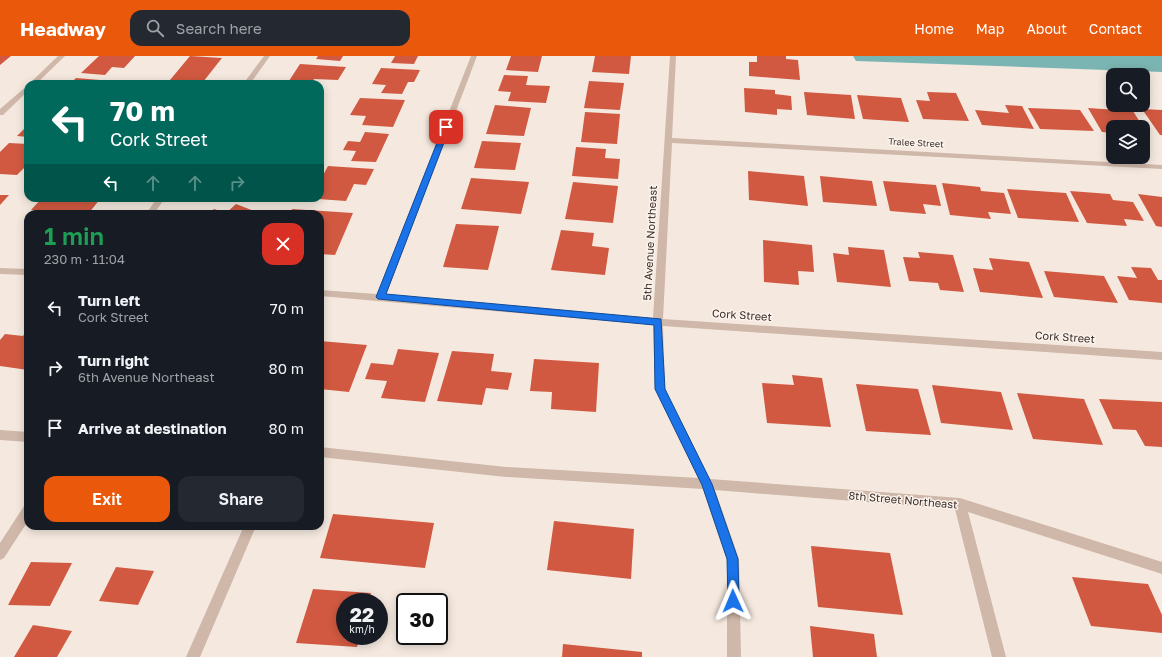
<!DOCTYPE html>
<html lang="en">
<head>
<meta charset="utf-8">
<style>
  body { margin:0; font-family:"Golos Text",sans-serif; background:#242831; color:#f1f3f6; height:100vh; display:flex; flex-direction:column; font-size:15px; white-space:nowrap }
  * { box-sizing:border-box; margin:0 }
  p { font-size:13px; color:#9ea1a6 }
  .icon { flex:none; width:22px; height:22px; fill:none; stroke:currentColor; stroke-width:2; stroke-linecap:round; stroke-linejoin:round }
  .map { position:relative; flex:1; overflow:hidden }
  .sheet { position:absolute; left:24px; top:154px; width:300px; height:320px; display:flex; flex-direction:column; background:#171b24; border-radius:12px; box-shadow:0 2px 10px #0003 }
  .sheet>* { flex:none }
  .banner { position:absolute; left:24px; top:24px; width:300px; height:122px; border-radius:12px; box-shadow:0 2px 10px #0003; background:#00695c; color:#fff; overflow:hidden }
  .tools { position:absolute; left:1106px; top:12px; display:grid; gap:8px }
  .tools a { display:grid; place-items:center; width:44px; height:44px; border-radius:8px; background:#171b24; box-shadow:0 2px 10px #0003; font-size:20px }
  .speed { position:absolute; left:336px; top:537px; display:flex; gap:8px; font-size:20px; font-weight:700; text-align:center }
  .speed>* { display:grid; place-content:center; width:52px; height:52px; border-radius:50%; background:#171b24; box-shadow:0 2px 10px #0003; line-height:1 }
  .speed small { font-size:10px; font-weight:400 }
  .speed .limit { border:2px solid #111; border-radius:6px; background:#fff; color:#111 }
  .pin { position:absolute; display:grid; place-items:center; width:34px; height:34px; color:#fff; margin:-17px; border-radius:8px; box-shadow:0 2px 6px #0006 }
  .me { position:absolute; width:44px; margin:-22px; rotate:359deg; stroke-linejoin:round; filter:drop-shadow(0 0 3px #0008) }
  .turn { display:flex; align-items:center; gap:14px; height:84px; padding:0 20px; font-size:18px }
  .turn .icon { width:52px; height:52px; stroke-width:2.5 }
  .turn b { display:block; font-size:28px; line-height:34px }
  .lanes { display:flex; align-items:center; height:38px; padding:0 20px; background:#0003; justify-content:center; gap:20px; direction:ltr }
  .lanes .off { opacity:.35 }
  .round { display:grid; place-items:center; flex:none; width:42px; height:42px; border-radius:12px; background:#242831 }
  .summary { display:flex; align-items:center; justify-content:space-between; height:68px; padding:0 20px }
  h1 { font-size:24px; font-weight:600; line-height:30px; color:#1e9e55 }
  .button { display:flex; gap:8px; margin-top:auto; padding:8px 20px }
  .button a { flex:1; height:46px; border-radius:12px; background:#ea580c; color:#fff; font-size:16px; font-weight:600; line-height:46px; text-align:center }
  .button a+a { background:#242831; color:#f1f3f6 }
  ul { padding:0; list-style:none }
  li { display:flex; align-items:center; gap:12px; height:60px; padding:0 20px }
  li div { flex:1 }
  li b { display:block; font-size:15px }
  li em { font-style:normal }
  header { display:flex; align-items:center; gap:24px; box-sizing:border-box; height:56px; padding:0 20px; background:#ea580c; color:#fff }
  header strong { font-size:19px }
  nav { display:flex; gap:22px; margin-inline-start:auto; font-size:14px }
  .search { width:280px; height:36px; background:#242831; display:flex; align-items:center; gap:10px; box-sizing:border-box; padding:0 14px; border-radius:12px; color:#9ea1a6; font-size:15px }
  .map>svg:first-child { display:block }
  .water { fill:#7bb5b3 }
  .building { fill:#d15941 }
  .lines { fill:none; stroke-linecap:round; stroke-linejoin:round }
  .minor { fill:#cfb7a9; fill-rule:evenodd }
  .route { fill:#1a73e8; stroke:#114b97 }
  .labels { text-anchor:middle; stroke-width:3; stroke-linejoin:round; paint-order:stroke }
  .far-street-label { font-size:9px; fill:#3b2e29; stroke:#fcf3ec }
  .street-label { font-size:11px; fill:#3b2e29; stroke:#fcf3ec }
</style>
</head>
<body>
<header>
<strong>Headway</strong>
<div class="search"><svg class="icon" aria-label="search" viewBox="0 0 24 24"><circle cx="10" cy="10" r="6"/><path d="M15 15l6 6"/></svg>Search here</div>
<nav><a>Home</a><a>Map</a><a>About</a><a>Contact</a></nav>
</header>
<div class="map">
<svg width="1162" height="601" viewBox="0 0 1162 601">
  <rect width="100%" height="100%" fill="#f5e9df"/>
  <!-- water -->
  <path class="water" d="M853,0H1162V16L856,5Z"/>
  <!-- building -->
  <g class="building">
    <path d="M0,0H11L0,9Z"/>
    <path d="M99,0H135L124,12L112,11L105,19L81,17Z"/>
    <path d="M190,0L222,2L203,26L170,24Z"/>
    <path d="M318,0H343L340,5L316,3Z"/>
    <path d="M395,0H418L414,8L391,7Z"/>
    <path d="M511,0H542L538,16L506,14Z"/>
    <path d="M595,0H631L629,18L592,16Z"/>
    <path d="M757,0H786V3L798,4L800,24L749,20V6H757Z"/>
    <path d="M300,8L346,11L338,24L314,23L311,28H287Z"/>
    <path d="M381,12L420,14L414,26H408L402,38L381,37L386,29L372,28Z"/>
    <path d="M504,19L528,20L526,29L550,30L546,47L508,45L511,36L498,35Z"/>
    <path d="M76,22L100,24L96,28H70Z"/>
    <path d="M589,25L624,27L620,54L584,52Z"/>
    <path d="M744,32L775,34V38L791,40L792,54L777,53V59L745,56Z"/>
    <path d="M804,36L851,39L855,63L807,59Z"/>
    <path d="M927,36L956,37L969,65L923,63L916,44L930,45Z"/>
    <path d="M857,39L901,42L909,66L863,63Z"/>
    <path d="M360,42L405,44L393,71L362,69L366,60L350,59Z"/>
    <path d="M495,49L531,52L524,80L486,78Z"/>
    <path d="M1005,49L1022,50L1034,73L982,69L975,54L1009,57Z"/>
    <path d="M1028,52L1080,54L1094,75L1040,73Z"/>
    <path d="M1088,52L1133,55L1143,71H1113V77L1102,76Z"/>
    <path d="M1142,53L1162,54V79H1160Z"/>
    <path d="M585,56L620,58L617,88L581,86Z"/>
    <path d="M28,69V81L17,80Z"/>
    <path d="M365,76L389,78L376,106L351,105L356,95L343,94L348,85L360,86Z"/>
    <path d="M482,85L521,87L515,114L474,112Z"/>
    <path d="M9,87L28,88V108L17,119L0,118V96Z"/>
    <path d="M576,91L606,93L605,102L620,103L618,123L572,120Z"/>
    <path d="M328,110L374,113L366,129L354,128L346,145L318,143L323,133H320V125Z"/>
    <path d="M748,115L804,120L808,150L749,144Z"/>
    <path d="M820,120L872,125L877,150L823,146Z"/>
    <path d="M471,122L529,126L521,158L461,153Z"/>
    <path d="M883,125L936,129L941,150L923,148L926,158L890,155Z"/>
    <path d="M573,126L618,130L613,167L565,163Z"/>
    <path d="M942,127L980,131L981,135L1004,137L1011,158L988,156L991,163L950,159Z"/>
    <path d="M1007,133L1066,137L1079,166L1018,162Z"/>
    <path d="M1070,135L1110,138L1113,144L1133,146L1144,165L1124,163L1127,170L1087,167Z"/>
    <path d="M1138,138L1162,141V171L1156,170Z"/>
    <path d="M0,139H9L0,149Z"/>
    <path d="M42,142H101L88,158H43L45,155L31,154Z"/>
    <path d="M236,148L259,157L258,158H207L214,153L226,157Z"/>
    <path d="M292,153L353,157L335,199L320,198V158H290Z"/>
    <path d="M456,168L499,170L488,214L443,211Z"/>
    <path d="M561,174L594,177L592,190L609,192L605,219L551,214Z"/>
    <path d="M763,184L812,189L814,216L798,215L799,229L764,226Z"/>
    <path d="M848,191L884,194L891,231L837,226L833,197L849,199Z"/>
    <path d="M918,196L953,199L964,236L940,234L938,227L909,225L903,201L920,202Z"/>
    <path d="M989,202L1029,206L1043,242L980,236L973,212L993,214Z"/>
    <path d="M1131,211L1151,212L1158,224H1162V247L1129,244L1117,220L1137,222Z"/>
    <path d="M1044,215L1104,220L1118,247L1054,241Z"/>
    <path d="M28,273V314L0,310V284L5,278L23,280Z"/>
    <path d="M320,285L367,289L349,336L320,333Z"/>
    <path d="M398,293L439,297L425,346L381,342L387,325L365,323L371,307L393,309Z"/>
    <path d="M452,295L494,298L491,315L512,317L508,334L486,332L482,349L437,345Z"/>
    <path d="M534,303L599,307L596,356L551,353L552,336L530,335Z"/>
    <path d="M792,319L822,322L831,371L767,367L762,327L794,329Z"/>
    <path d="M856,328L918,333L931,379L866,375Z"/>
    <path d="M932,329L1001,336L1013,374L941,367Z"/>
    <path d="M1017,337L1084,343L1103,389L1033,383Z"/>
    <path d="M1099,343L1162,346V391L1145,390L1136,374L1113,373Z"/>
    <path d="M333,458L434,467L425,512L320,502Z"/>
    <path d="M554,465L634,473L631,523L547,514Z"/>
    <path d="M811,490L890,497L903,559L818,551Z"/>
    <path d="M31,506L72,507L50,550L8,549Z"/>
    <path d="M116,511L154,515L138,549L99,545Z"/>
    <path d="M1072,521L1148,528L1162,559V577L1091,570Z"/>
    <path d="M313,533L371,537L368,546H345V580H360L357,591L296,587Z"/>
    <path d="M33,569L72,575L57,601H14Z"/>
    <path d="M810,570L874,578L877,601H813Z"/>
    <path d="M563,588L642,596V601H562Z"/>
  </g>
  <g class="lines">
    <!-- minor -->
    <g class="minor">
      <path d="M58,0H65L36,28H29Z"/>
      <path d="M264,0H270L250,28H243Z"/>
      <path d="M471,0H477L386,239L653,262L670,0H676L672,82L1162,109V113L672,87L663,263L1162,296V304L663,270L665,333L710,423L960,442L1162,506V518L968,456L1006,601H992L955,453L715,434L739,503L741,601H727V503L703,433L506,421L320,401V391L506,411L698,422L655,333L653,269L320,240V234L377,238Z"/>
      <path d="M28,29V35L3,59H0V53Z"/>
      <path d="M157,142H165L154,158H146Z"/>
      <path d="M0,212L28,213V219L0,218Z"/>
      <path d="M0,374L28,376V386L0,384Z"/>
      <path d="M28,448V465L4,502L0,504V487L24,450Z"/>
      <path d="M244,470H256L200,601H186Z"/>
    </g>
  </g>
  <!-- route -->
  <path class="route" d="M444,69L450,71L386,238L661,263L665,333L712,428L738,503L739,545L738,549L733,551L729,549L728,545L727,503L702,429L655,333L654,269L378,243L376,241Z"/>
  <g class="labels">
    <!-- far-street labels -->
    <g class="far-street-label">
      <text transform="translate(916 87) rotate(3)" y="3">Tralee Street</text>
    </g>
    <!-- street labels -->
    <g class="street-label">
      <text transform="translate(650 187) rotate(-87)" y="4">5th Avenue Northeast</text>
      <text transform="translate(742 259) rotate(4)" y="4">Cork Street</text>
      <text transform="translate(1065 281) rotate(4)" y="4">Cork Street</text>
      <text transform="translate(903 444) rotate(5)" y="4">8th Street Northeast</text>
    </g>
  </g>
</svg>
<div class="tools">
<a><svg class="icon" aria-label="search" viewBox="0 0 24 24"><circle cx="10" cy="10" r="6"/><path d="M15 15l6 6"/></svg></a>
<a><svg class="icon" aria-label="layers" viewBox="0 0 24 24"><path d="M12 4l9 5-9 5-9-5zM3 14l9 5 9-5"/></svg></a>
</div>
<div class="speed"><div>22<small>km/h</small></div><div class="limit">30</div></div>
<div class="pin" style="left:446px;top:71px;background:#d93025"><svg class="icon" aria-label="arrive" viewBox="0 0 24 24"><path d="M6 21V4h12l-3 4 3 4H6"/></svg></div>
<svg class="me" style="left:733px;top:545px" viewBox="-20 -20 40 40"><path d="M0-17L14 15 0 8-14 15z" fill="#1a73e8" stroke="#fff" stroke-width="4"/></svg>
<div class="banner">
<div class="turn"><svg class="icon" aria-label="left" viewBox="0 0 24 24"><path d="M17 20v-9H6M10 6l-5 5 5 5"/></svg><div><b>70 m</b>Cork Street</div></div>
<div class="lanes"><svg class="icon" aria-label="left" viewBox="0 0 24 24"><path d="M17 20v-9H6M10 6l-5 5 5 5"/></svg><svg class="icon off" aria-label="ahead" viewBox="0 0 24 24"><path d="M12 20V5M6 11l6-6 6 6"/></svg><svg class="icon off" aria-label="ahead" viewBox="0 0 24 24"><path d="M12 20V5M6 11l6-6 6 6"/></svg><svg class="icon off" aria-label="right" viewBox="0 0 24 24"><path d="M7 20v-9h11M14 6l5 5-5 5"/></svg></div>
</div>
<section class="sheet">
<div class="summary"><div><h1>1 min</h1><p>230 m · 11:04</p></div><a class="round" style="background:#d93025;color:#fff"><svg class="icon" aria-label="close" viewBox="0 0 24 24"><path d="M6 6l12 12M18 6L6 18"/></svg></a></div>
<ul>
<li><svg class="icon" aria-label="left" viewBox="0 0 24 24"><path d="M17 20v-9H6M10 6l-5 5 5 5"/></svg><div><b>Turn left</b><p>Cork Street</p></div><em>70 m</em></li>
<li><svg class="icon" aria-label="right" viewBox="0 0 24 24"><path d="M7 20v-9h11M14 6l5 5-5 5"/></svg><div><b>Turn right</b><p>6th Avenue Northeast</p></div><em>80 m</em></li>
<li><svg class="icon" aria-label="arrive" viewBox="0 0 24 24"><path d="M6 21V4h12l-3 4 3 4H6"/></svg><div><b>Arrive at destination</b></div><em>80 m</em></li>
</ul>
<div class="button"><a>Exit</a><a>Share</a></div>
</section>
</div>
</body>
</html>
